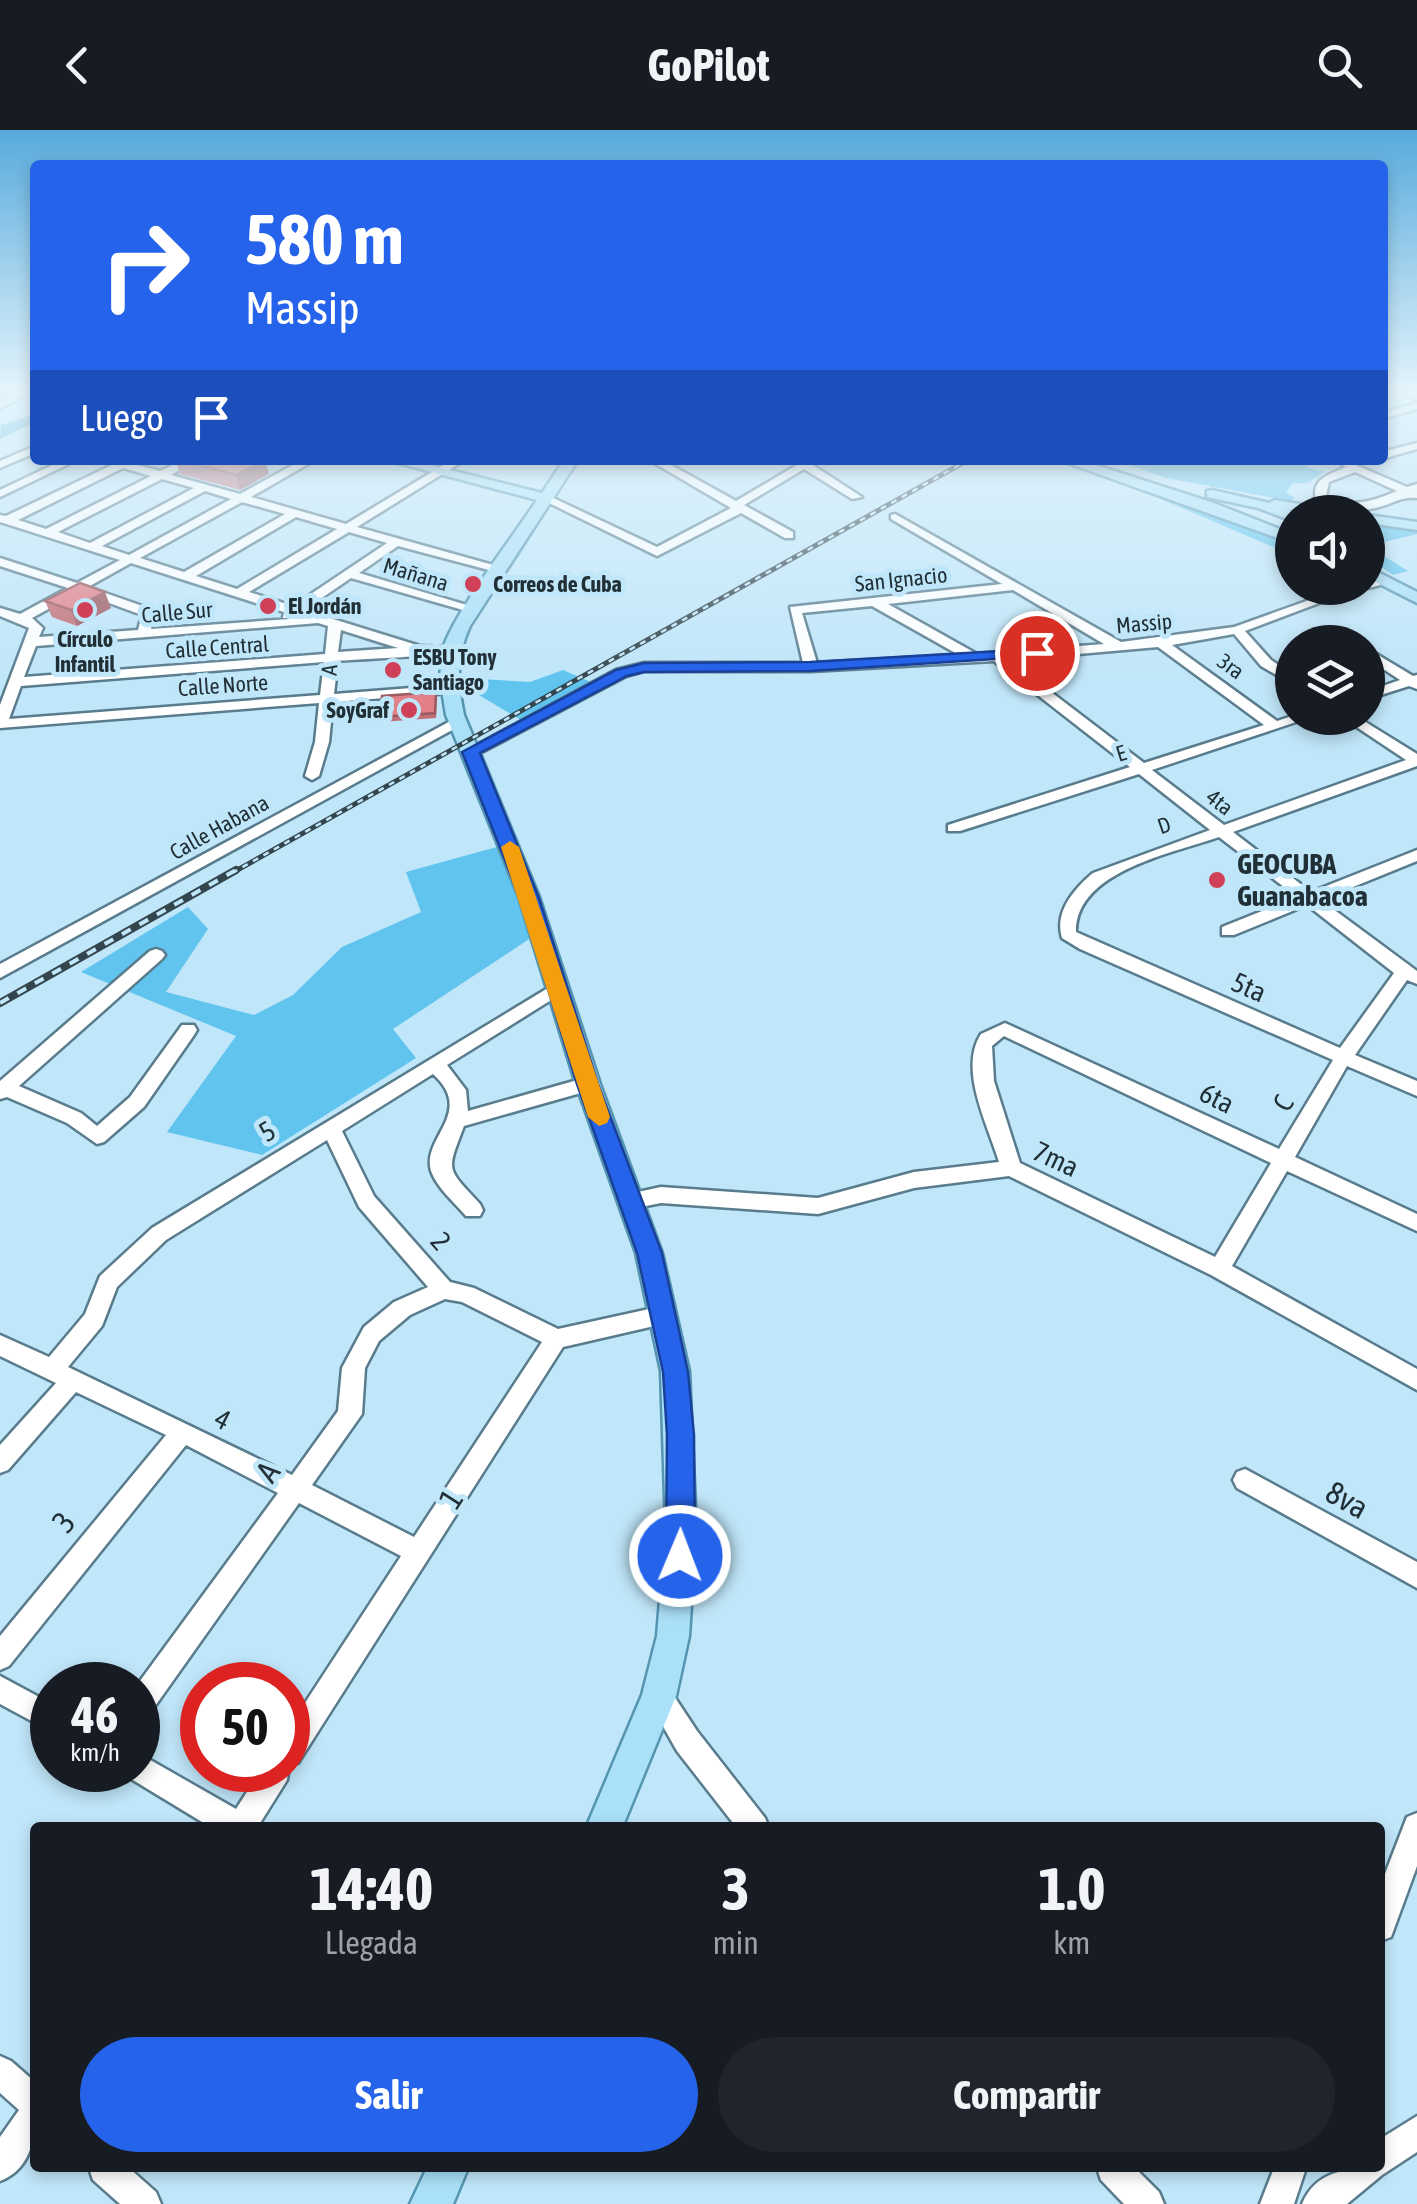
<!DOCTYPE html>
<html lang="es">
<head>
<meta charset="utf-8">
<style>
  body { margin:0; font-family:"Asap Condensed",sans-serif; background:#20242c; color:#f1f3f6; height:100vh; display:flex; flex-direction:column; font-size:38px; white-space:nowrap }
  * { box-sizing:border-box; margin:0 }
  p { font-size:32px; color:#9ea1a6 }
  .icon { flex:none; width:55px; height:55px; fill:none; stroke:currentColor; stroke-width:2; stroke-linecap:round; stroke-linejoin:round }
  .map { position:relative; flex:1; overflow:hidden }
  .sheet { position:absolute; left:30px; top:1692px; width:1355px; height:350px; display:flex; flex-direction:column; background:#171b24; border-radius:10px; box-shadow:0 5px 15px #0003 }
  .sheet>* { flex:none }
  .top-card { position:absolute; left:30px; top:30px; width:1358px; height:305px; border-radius:10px; box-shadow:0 5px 15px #0003; background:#2563eb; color:#fff; overflow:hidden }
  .buttons { position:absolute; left:1275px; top:365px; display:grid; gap:20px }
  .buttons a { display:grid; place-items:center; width:110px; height:110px; border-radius:50%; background:#171b24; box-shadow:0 5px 15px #0003; font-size:50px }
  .speed { position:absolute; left:30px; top:1532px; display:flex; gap:20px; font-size:50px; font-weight:700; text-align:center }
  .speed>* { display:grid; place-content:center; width:130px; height:130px; border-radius:50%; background:#171b24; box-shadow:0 5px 15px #0003; line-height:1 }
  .speed small { font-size:25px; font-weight:400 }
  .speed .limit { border:15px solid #d22; background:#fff; color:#111 }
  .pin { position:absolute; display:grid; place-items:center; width:85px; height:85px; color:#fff; margin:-42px; border:5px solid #fff; border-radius:50%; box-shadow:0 2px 10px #0007 }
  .me { position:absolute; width:110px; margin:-55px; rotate:1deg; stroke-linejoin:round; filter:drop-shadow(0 0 8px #0008) }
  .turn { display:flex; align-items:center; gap:35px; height:210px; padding:0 50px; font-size:45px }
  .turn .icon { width:130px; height:130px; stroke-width:2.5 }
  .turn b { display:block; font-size:70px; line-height:85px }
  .then { display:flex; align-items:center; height:95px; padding:0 50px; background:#0003; gap:20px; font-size:38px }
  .eta { display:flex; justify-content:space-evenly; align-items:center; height:170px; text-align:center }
  .eta b { font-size:60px; font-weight:700; line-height:70px }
  .action { display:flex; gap:20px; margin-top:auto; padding:20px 50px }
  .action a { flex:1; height:115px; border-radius:60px; background:#2563eb; color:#fff; font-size:40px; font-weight:700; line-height:115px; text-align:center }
  .action a+a { background:#20242c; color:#f1f3f6 }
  header { display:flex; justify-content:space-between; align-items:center; height:130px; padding:0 50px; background:#171b24; font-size:45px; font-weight:700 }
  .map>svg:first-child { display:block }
  .green { fill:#60c4ef }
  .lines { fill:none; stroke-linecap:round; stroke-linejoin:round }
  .river { fill:#1d9cc9; fill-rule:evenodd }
  .minor-casing { stroke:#597c8d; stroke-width:5 }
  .major-casing { stroke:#5595b2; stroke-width:5 }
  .minor { fill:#fff; fill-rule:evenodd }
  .major { fill:#aae0f8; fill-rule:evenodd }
  .rail-far1-casing { stroke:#33454d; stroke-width:5 }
  .rail-casing { stroke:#33454d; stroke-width:8 }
  .rail-far1 { stroke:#c0e6f9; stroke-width:2.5; stroke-dasharray:6; stroke-linecap:butt }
  .rail { stroke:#c0e6f9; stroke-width:4; stroke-dasharray:10; stroke-linecap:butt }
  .wall { fill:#c26e76 }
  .shaded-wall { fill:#9e5a60 }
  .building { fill:#e28089; stroke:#9e5a60; stroke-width:2.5 }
  .route { fill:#2563eb; stroke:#184099; stroke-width:2.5 }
  .slow { fill:#f59e0b }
  .poi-dot { fill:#d04058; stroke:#c0e6f9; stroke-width:4 }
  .labels { text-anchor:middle; stroke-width:10; stroke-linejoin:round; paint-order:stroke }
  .far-street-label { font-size:22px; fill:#213037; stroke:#c0e6f9 }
  .far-poi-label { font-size:22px; font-weight:bold; fill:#213037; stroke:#c0e6f9; text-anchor:start }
  .poi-label { font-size:28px; font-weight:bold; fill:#213037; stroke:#c0e6f9; text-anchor:start }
  .street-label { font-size:28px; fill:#213037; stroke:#c0e6f9 }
  .near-street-label { font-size:32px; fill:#213037; stroke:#c0e6f9 }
</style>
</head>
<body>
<header><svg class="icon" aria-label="back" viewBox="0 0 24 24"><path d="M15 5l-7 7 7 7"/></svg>GoPilot<svg class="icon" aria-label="search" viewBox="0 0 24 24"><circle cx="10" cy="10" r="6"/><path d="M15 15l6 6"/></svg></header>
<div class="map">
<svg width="1417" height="2074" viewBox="0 0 1417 2074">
  <rect width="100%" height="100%" fill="#c0e6f9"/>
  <!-- green -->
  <g class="green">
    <path d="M1137,330H1319L1306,337L1325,342L1307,353H1293L1286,362L1295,368L1291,371L1166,348L1129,335Z"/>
    <path d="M1112,348L1288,409L1292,411V425Z"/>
    <path d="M1368,391L1417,399V404L1368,416L1408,441L1393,445L1368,428Z"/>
    <path d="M563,540L593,553L521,590L462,555L463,548L530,552Z"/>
    <path d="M504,715L540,802L393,899L416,928L262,1025L167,1002L236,906L81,842L188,777L208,799L166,862L254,885L293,865L342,817L421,782L406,742Z"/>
  </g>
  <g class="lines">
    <!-- river -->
    <path class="river" d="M35,284V292L0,309L1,295Z"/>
    <defs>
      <g id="minor">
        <path d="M21,261H35L0,278V271Z"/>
        <path d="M1398,261L1417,263V270L1399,263Z"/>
        <path d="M1417,273V279L1382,289V283Z"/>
        <path d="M1417,313V319L1382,329V322Z"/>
        <path d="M35,316V323L0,338V331Z"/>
        <path d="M63,330H77L0,367V360Z"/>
        <path d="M102,330L123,331L160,341L183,330H196L171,345L240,364L302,330H315L251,367L346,394L452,330H465L357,397L504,438V444L398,416L359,443L477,478V484L351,448L304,480L420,516L450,517L457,521C449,526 357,529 338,531L334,564L450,555L457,559L450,563L333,572L329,612L319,646L312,650L305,646L315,612L319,573L0,598V575L29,498L0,486V478L20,484L68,458L0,436V428L77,453L120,430L0,392V385L6,386L112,335ZM123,338L151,346L46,399L18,390ZM162,349L194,358L90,413L58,402ZM205,361L231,369L129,425L102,416ZM242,372L285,384L184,442L140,428ZM296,387L337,399L237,459L196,446ZM349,402L387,413L293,476L249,462ZM131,433L284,482L283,488H304L151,499L154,480L88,457ZM79,462L142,485L138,500L39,507L43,498L32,488ZM318,493L328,496L325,524L24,547L36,516ZM341,500L398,518L338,522ZM324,532L320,565L9,589L21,556Z"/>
        <path d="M649,330H662L736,371L797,335L792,330H805L862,367L852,369L804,339L744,375L793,402V408H785L741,383L657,426L539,368L549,366L657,417L731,378Z"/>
        <path d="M1344,330L1407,357L1417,354V368C1402,366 1394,373 1379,377C1358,383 1334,380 1316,370C1311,349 1328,345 1346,337L1340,333ZM1355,342L1397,361C1374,371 1349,379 1326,366L1329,352Z"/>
        <path d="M895,384L1121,512L1234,497L1343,458H1359L1245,501L1271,530L1292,544V554L1261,536L1234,504L1172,515L1277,591L1292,586L1308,588L1152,640L1224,695L1406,630L1343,588H1359L1417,624V636L1233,702L1311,762L1417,720V731L1321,770L1417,841V854L1407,850L1355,925L1417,951V966L1347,936L1295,1027L1417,1084V1101L1287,1041L1232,1136L1417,1239V1260L1211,1145L1009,1046L914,1058L818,1084L661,1073L631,1079L624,1077L621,1071L624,1065L661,1057L818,1068L914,1042L999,1032C988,995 958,939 981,904L1005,893L1279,1019L1333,930L1080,819L1062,808C1054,782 1074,759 1093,743L1210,700L1139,644L960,701H948V695L1130,637L994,531L811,541H644L626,546L476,625L464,622L616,540L644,533H803L790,477L1002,454L891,389V385ZM1013,460L1104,514L977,524L888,474ZM872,476L959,525L817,533L802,483ZM1158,517L1264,595L1144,633L1009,530ZM1219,707L1297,767L1222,797V805H1234L1307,775L1394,843L1340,918L1076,802C1075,741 1174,723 1219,707ZM1004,906L1271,1033L1215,1127L1020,1033L994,951L992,916Z"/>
        <path d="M1380,446L1390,449C1386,454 1374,457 1367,458L1368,450Z"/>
        <path d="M1368,519L1413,546L1417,545V559L1409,556L1368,569V561L1400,550L1368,529Z"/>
        <path d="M458,587L463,588V594L0,848V834Z"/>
        <path d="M156,819L162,821L165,825L162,829L19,956L81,983L97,996L130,967L182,895H194L197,900L194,905L144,977L104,1012L97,1014L67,993L7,967L0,969V951L150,821Z"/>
        <path d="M558,852L567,858L564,862L447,935L466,960L468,981L588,947L597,954L595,959L464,996C446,1043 446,1037 480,1074L483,1080L480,1086H466C454,1072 437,1058 431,1041C421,1007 476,983 433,944L342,1001L374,1066L450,1152L474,1158L558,1199L663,1176L671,1179L674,1185L671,1191L663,1194L563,1217L298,1633L289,1636L287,1650L257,1698H212L128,1647L125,1640H138V1623L236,1679L261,1640H288V1599L401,1426L299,1373L148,1586L138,1589L137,1555L278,1363L186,1315L9,1536L0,1540V1506L166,1305L76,1262L8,1340L0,1343V1315L56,1253L0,1226V1205L49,1227L85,1184L100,1146L152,1098ZM327,1010L359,1077L428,1157L394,1172L364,1197L342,1238L338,1281L292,1345L68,1237L102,1196L117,1157L166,1110ZM445,1169L462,1172L542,1212L414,1407L312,1355L362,1284L365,1238L379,1211L410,1185Z"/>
        <path d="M1245,1339L1417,1432V1458L1237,1358L1233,1350L1237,1342Z"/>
        <path d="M0,1546L52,1574V1602L0,1574Z"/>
        <path d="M659,1553L668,1557L697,1601L765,1688L769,1698H737L677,1621L646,1566L650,1557Z"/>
        <path d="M1417,1683V1736L1391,1807L1380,1811V1757L1407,1687Z"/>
        <path d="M0,1926L11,1931L35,1952C35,1988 41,2035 0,2051V2007L19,1980L0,1963Z"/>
        <path d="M1417,1986V2022L1382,2045L1347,2074H1302C1316,2040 1348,2038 1380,2038V2009Z"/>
        <path d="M89,2038H129L156,2062L161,2074H120L93,2050Z"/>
        <path d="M1097,2038H1135L1159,2062L1164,2074H1124L1101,2050Z"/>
        <path d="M1274,2038H1306L1294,2074H1260Z"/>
      </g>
      <g id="major">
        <path d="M387,330H410L542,363L564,330H578L470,496C456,527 457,552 464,585L539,767L600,954L662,1123L689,1241L696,1398L689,1506L676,1566L622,1698H586L642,1565L657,1506L666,1398L661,1241L636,1123L576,954L519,767L446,585C443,565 438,543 442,523C447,492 517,401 537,370Z"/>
        <path d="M1059,330H1080L1214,373L1292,404V413Z"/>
        <path d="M1212,360L1269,373L1275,370L1325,378L1332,382L1288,380L1294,382L1292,391L1258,378L1207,367V361Z"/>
        <path d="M1368,385L1417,392V400L1368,393Z"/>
        <path d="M1368,437L1417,462V473L1368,448Z"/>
        <path d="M427,2038H468L453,2074H410Z"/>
      </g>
    </defs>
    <!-- minor casing -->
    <use href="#minor" class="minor-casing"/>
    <!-- major casing -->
    <use href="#major" class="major-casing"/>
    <!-- minor -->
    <use href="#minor" class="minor"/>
    <!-- major -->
    <use href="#major" class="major"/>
    <defs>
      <path id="rail-far1" d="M232,743L968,330"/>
      <path id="rail" d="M0,873L236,740"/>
    </defs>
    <!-- rail-far1 casing -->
    <use href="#rail-far1" class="rail-far1-casing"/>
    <!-- rail casing -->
    <use href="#rail" class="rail-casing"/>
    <!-- rail-far1 -->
    <use href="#rail-far1" class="rail-far1"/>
    <!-- rail -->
    <use href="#rail" class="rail"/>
  </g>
  <!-- wall -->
  <g class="wall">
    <path d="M176,330H265L269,344L240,360L180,344Z"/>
    <path d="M45,471L111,478L77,496L52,487Z"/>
    <path d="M437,568L436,588L381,592L380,587Z"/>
  </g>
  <!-- shaded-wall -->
  <g class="shaded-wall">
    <path d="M264,330H265L269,344L240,360L236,345Z"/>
    <path d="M105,462L111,478L77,496L71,480Z"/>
  </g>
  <!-- building -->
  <g class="building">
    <path d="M180,330H264L236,345Z"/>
    <path d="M80,453L105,462L71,480L45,471Z"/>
    <path d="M436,562L435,583L380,587L382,566Z"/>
  </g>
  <!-- sky -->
  <linearGradient id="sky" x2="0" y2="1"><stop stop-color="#57aadc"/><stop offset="0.47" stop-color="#e3f4fc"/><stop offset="1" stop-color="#e3f4fc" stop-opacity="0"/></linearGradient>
  <rect width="1417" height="552" fill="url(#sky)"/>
  <!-- route -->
  <path class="route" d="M1037,519L1042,520V526L810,541L644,542L627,546L480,623L539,768L598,954L662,1123L688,1242L694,1305L695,1426L691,1436L680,1440L670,1436L666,1426L667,1305L663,1242L637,1123L577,954L520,768L462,622L616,540L644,533L810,532Z"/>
  <!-- slow -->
  <path class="slow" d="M510,711L519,717L610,987L607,993L599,996L588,987L501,717Z"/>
  <!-- markers -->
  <g class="poi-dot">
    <circle cx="473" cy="454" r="10"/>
    <circle cx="268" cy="476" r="10"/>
    <circle cx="85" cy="480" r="10"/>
    <circle cx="393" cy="540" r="10"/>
    <circle cx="409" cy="580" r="10"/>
    <circle cx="1217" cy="750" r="10"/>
  </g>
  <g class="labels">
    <!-- far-street labels -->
    <g class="far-street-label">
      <text transform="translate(416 444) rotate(17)" y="8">Mañana</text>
      <text transform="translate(901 449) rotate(-6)" y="8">San Ignacio</text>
      <text transform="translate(177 482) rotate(-5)" y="8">Calle Sur</text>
      <text transform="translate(1144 493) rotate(-5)" y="8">Massip</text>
      <text transform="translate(217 517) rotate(-4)" y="8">Calle Central</text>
      <text transform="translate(1231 536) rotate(36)" y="8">3ra</text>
      <text transform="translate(329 540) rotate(-85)" y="8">A</text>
      <text transform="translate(223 555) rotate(-4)" y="8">Calle Norte</text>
      <text transform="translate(1121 623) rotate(-17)" y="8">E</text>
      <text transform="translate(1220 672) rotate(38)" y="8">4ta</text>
      <text transform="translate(1164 695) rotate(-19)" y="8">D</text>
      <text transform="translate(219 697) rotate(-29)" y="8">Calle Habana</text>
    </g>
    <!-- far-poi labels -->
    <g class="far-poi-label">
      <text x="493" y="462">Correos de Cuba</text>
      <text x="288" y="484">El Jordán</text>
      <text x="85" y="517" text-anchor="middle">Círculo<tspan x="85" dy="25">Infantil</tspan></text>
      <text x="413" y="535">ESBU Tony<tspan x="413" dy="25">Santiago</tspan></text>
      <text x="389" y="588" text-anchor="end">SoyGraf</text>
    </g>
    <!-- poi labels -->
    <g class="poi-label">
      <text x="1237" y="744">GEOCUBA<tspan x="1237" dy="32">Guanabacoa</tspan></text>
    </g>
    <!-- street labels -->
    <g class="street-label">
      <text transform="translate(1249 857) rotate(24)" y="10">5ta</text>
      <text transform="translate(1217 968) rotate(26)" y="10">6ta</text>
      <text transform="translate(1283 973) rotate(-59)" y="10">C</text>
      <text transform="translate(267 1001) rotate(-32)" y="10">5</text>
      <text transform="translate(1056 1029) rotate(25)" y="10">7ma</text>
      <text transform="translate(441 1111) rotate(49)" y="10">2</text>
      <text transform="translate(223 1289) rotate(27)" y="10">4</text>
    </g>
    <!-- near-street labels -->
    <g class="near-street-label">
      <text transform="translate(268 1342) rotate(-54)" y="11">A</text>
      <text transform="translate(451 1369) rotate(-57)" y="11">1</text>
      <text transform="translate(1347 1370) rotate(29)" y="11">8va</text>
      <text transform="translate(64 1392) rotate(-51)" y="11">3</text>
    </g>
  </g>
</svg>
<div class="buttons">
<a><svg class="icon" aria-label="sound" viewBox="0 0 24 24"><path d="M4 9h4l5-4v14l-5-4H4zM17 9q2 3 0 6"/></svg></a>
<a><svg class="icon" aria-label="layers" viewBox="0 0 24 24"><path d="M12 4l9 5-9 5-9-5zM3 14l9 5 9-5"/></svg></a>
</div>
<div class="speed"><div>46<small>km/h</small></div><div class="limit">50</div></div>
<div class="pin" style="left:1037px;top:523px;background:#d93025"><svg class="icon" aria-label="arrive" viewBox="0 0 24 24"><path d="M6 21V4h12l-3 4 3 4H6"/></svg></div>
<svg class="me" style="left:680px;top:1426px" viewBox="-20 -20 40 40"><circle r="17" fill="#2563eb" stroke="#fff" stroke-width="3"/><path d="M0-11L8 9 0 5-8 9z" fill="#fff"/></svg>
<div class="top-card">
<div class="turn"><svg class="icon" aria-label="right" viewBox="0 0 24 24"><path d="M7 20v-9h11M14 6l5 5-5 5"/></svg><div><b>580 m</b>Massip</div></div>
<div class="then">Luego<svg class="icon" aria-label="arrive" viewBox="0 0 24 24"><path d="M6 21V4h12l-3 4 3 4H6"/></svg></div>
</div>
<section class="sheet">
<div class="eta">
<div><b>14:40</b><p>Llegada</p></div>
<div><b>3</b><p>min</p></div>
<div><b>1.0</b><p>km</p></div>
</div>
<div class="action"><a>Salir</a><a>Compartir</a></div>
</section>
</div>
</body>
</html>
